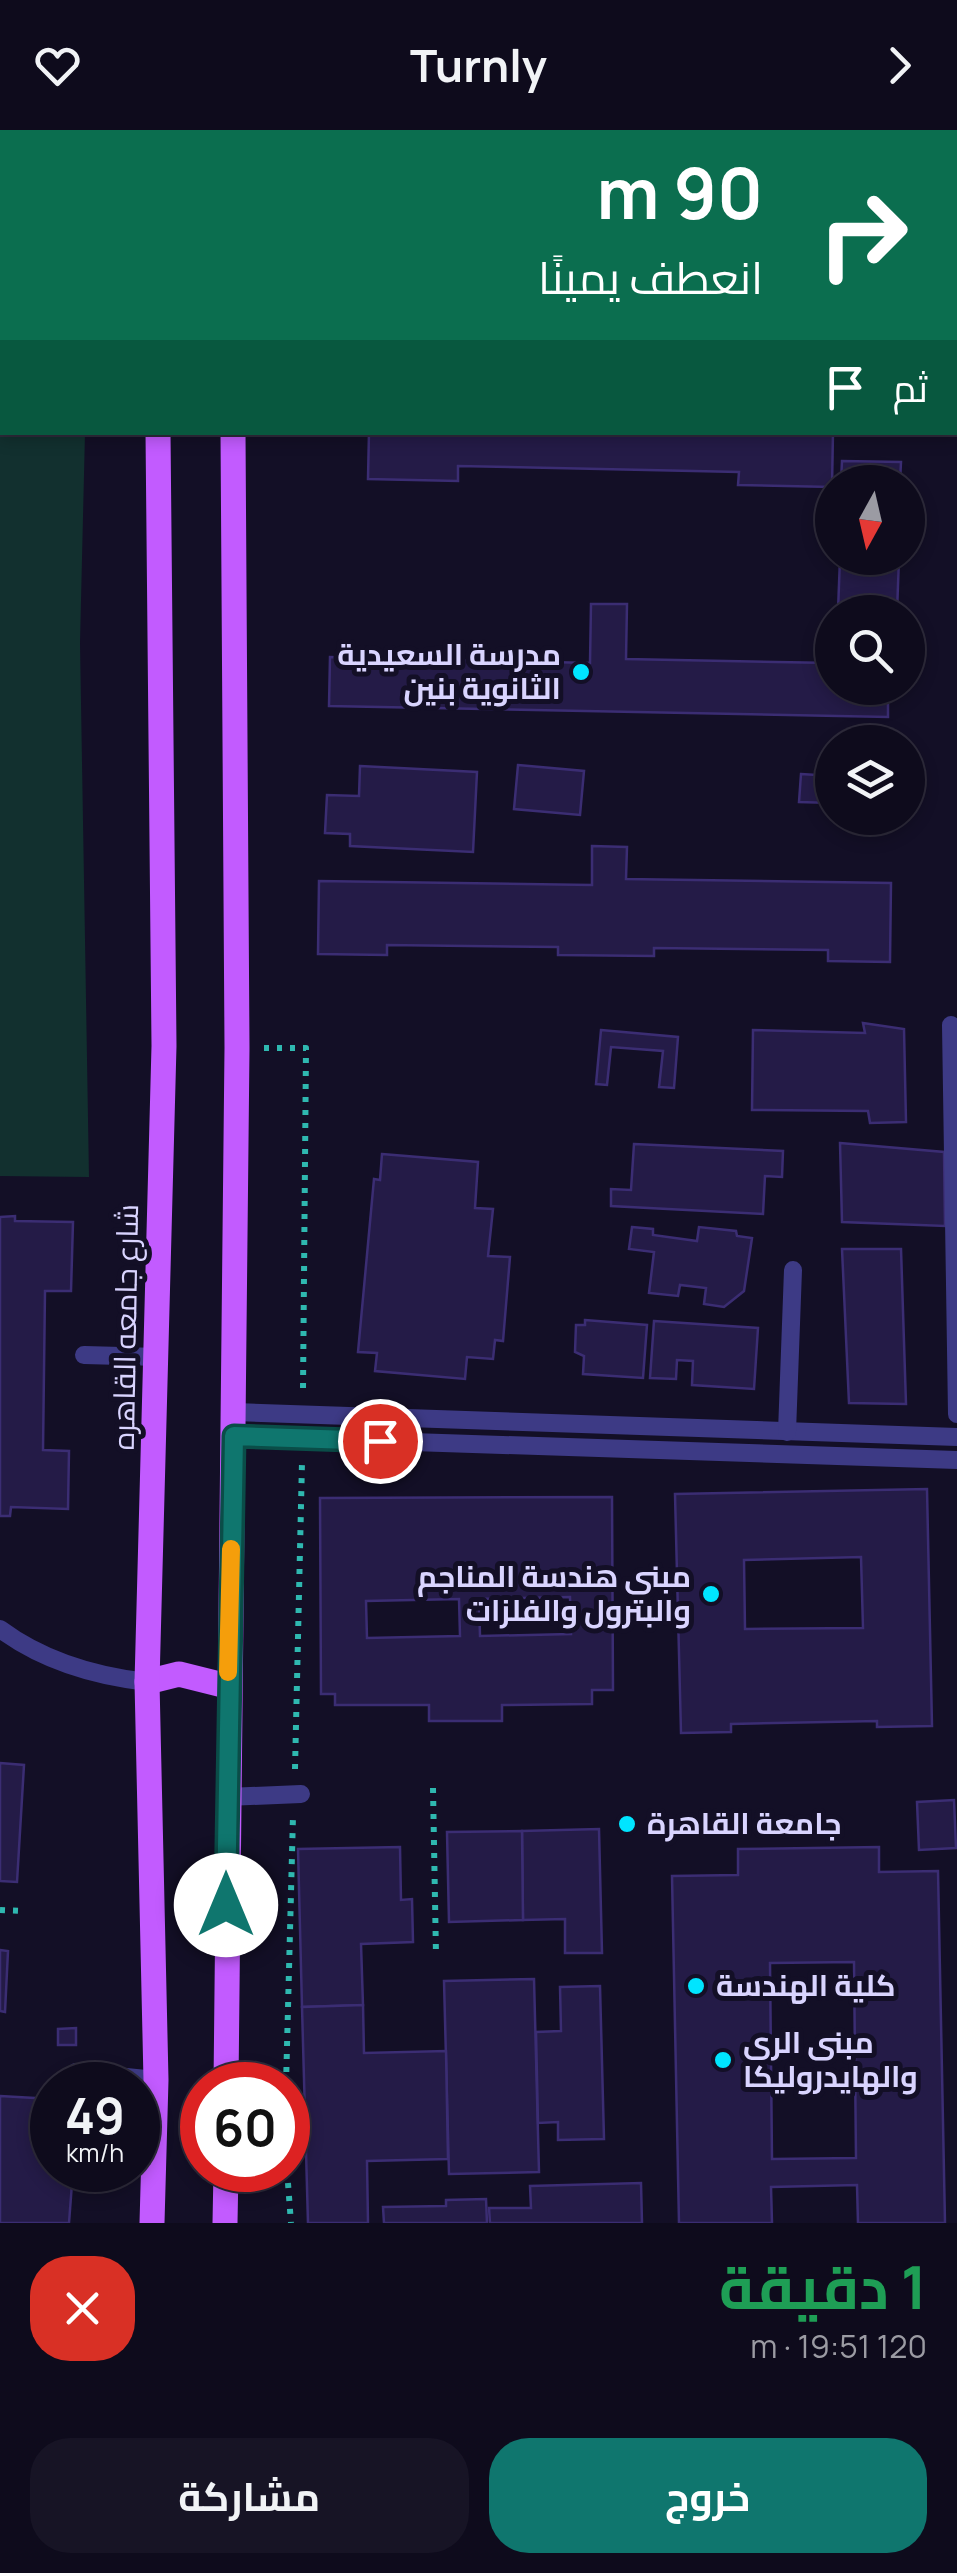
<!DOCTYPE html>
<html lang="ar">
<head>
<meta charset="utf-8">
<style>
  body { margin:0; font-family:Manrope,Cairo,sans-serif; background:#171425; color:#f1f3f6; direction:rtl; height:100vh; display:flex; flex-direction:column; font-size:38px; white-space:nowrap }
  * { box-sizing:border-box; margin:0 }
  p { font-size:32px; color:#9b9ba3 }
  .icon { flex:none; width:55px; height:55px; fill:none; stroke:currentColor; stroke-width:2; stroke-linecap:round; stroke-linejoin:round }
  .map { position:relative; height:2093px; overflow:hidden; direction:ltr }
  .panel { display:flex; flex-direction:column; background:#0e0b1c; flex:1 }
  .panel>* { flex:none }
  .banner { position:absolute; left:0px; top:0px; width:958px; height:305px; box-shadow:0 5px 15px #0003,0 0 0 2px #2e2b3b; direction:rtl; background:#0b6e4f; color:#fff; overflow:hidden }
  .needle { width:65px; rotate:188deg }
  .tools { position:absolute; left:815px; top:335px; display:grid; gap:20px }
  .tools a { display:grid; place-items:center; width:110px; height:110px; border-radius:50%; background:#0e0b1c; box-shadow:0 5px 15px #0003,0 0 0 2px #2e2b3b; font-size:50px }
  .speed { position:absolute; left:30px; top:1932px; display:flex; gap:20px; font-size:50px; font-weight:700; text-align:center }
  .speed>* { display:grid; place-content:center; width:130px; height:130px; border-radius:50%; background:#0e0b1c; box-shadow:0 5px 15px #0003,0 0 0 2px #2e2b3b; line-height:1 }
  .speed small { font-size:25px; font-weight:400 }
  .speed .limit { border:15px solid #d22; background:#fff; color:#111 }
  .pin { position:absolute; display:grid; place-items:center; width:85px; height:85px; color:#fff; margin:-42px; border:5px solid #fff; border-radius:50%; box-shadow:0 2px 10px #0007 }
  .me { position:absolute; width:110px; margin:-55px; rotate:0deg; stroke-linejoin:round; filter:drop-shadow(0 0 8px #0008) }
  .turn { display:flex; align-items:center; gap:35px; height:210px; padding:0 30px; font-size:45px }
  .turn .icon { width:130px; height:130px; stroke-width:2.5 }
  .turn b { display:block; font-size:70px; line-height:85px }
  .then { display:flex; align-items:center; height:95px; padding:0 30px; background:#0003; gap:20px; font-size:38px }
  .round { display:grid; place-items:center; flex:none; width:105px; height:105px; border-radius:40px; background:#171425 }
  .overview { display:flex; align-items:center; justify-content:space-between; height:170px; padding:0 30px }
  h1 { font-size:60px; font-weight:700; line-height:75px; color:#1e9e55 }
  .action { display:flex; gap:20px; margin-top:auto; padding:20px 30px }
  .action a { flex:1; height:115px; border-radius:40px; background:#0f766e; color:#fff; font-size:40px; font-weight:700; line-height:115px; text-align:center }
  .action a+a { background:#171425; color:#f1f3f6 }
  header { display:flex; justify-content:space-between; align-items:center; height:130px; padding:0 30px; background:#0e0b1c; font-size:45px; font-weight:700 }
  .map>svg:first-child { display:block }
  .green { fill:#12302f }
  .building { fill:#241b47; stroke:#3b2d73; stroke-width:2.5; fill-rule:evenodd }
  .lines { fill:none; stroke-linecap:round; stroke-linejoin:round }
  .path { stroke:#2fb8b0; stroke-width:6; stroke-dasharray:5 8; stroke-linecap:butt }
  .service { stroke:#3d3a85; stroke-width:18 }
  .primary { stroke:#c25bff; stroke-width:25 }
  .route-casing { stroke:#0a4d48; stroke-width:25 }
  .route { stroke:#0f766e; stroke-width:18 }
  .slow { stroke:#f59e0b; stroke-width:18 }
  .poi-dot { fill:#00e5ff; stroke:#130f26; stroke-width:4 }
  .labels { text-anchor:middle; stroke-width:10; stroke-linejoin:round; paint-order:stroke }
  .poi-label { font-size:30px; font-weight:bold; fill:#d9d4ff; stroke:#130f26; text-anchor:start }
  .street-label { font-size:30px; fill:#d9d4ff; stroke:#130f26 }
</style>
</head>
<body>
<header><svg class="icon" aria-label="forward" viewBox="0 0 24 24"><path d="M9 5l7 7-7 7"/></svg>Turnly<svg class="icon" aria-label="heart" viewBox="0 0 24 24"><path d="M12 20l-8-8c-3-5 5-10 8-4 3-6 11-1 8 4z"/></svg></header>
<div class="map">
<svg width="957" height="2093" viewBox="0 0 957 2093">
  <rect width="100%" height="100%" fill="#130f26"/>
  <!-- green -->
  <path class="green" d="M0,0H93L2,2V302L85,303L80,513L89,1047L0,1046Z"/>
  <!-- building -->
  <g class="building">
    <path d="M0,94H2L0,222Z"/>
    <path d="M369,302H833L832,357L738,355L739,342L458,336V351L368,349Z"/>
    <path d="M842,331L901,332L900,352H841Z"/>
    <path d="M840,428H899L897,482L838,481Z"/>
    <path d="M591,474H627L626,529L832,533V558H888V587L329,576L330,527L590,533Z"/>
    <path d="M518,635L584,641L580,685L514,679Z"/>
    <path d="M360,636L477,642L473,722L350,716V704L325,703L327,665L359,666Z"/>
    <path d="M801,644L832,646V673L799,672Z"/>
    <path d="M592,716L627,717L626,749L891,753L890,832L828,831V820L654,818V826L558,825V817L387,815V825L318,824L319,751L592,755Z"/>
    <path d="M863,893L904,899L906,992L870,993L868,981L752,980L753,900L865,903Z"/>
    <path d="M601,900L678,907L674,958L659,957L663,921L611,917L607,955L596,954Z"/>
    <path d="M840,1013L944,1022L945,1096L842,1092Z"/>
    <path d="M634,1014L783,1021L782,1047L765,1046L763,1084L611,1076V1059L631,1060Z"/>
    <path d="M382,1024L478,1032L475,1078L493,1079L488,1126L510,1127L503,1211L495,1210L493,1229L467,1227L465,1249L375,1241L377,1223L358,1222L374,1049L380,1050Z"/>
    <path d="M15,1086V1091L73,1092L71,1161H45L43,1320L69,1321L68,1379L11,1377L10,1386H0V1087Z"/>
    <path d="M632,1097L653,1099V1105L697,1111L699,1097L736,1101L737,1106L752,1108L744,1161L724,1177L704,1174L706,1158L680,1155L678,1166L649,1163L654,1122L629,1119Z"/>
    <path d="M842,1119H901L906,1274L849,1273Z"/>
    <path d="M585,1190L647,1195L643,1248L583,1244L584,1226L575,1222L576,1195H585Z"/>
    <path d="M654,1191L758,1198L754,1259L692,1255L693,1231L677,1230L676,1249L650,1248Z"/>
    <path d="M927,1359L932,1596L877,1597V1591L731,1594V1602L681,1603L675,1364ZM861,1427L863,1498L745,1499L744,1430Z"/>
    <path d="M612,1367L613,1560H592V1574L502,1575V1591H429V1575H335V1564H321L320,1368ZM570,1467L571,1504L480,1506L479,1469ZM459,1469L460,1506L367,1508L366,1471Z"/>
    <path d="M0,1633L24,1635L17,1752L0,1751Z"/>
    <path d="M954,1670L956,1718L919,1720L917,1672Z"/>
    <path d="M599,1699L602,1823H565V1789L523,1790L522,1701Z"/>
    <path d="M522,1701L523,1790L449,1792L447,1702Z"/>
    <path d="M400,1717L401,1770L412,1769L413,1812L361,1814L363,1875L302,1877L298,1719Z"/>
    <path d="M879,1717V1742L938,1741L945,2093H858L857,2055L771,2057L772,2093H679L672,1746L738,1745V1719ZM854,1832L856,2028L772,2029L770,1833Z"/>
    <path d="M0,1820L8,1821L5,1882L0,1881Z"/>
    <path d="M534,1849L539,2042L449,2044L444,1851Z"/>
    <path d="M600,1856L604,2009L558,2010V1992L538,1993L536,1902L561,1901L560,1857Z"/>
    <path d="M363,1875L364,1923L446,1921L448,2029L367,2031L368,2093H308L302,1877Z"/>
    <path d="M76,1898V1915H58V1899Z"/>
    <path d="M0,1966L52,1969V2040H73L69,2093H0Z"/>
    <path d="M641,2053L642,2093H490L489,2078H531L530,2056Z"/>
    <path d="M486,2069L487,2093H384L383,2077L446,2076V2070Z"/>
  </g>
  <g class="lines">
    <!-- path -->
    <g class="path">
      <path d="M12,2L15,0"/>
      <path d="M0,11L2,9"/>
      <path d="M264,918H306L303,1259"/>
      <path d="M295,1639L302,1332"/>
      <path d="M433,1658L436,1825"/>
      <path d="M0,1780L24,1781"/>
      <path d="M286,1955L293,1686"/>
      <path d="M287,2040L291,2093"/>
    </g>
    <!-- service -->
    <g class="service">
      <path d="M951,895L957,1284"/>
      <path d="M84,1225L159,1227"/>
      <path d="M235,1282L957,1307"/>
      <path d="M787,1302L793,1140"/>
      <path d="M234,1306L957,1330"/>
      <path d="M0,1499C43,1531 94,1546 147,1552"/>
      <path d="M227,1667L301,1664"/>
      <path d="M76,1942L156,1950"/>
    </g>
    <!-- primary -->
    <g class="primary">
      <path d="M164,2V0"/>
      <path d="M236,2V0"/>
      <path d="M147,1552L179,1544L227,1556"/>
      <path d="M226,1955L237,918L233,302"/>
      <path d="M152,2093L156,1950L147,1552L164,916L158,302"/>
      <path d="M225,2093L226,2040"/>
    </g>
  </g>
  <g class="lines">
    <defs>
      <path id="route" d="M226,1775L234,1306L380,1311"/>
    </defs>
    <!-- route casing -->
    <use href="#route" class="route-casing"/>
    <!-- route -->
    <use href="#route" class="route"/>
    <!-- slow -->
    <path class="slow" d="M228,1542L231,1419"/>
  </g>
  <!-- markers -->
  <g class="poi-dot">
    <circle cx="581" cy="542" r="10"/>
    <circle cx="711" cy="1464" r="10"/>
    <circle cx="627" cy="1694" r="10"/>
    <circle cx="696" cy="1856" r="10"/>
    <circle cx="723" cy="1930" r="10"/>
  </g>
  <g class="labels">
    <!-- poi labels -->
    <g class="poi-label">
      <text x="561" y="535" text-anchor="end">مدرسة السعيدية<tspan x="561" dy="34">الثانوية بنين</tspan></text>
      <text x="691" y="1457" text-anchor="end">مبنى هندسة المناجم<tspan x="691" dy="34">والبترول والفلزات</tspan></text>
      <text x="647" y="1704">جامعة القاهرة</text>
      <text x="716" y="1866">كلية الهندسة</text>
      <text x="743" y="1923">مبنى الرى<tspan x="743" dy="34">والهايدروليكا</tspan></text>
    </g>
    <!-- street labels -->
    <g class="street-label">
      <text transform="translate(126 1197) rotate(-89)" y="10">شارع جامعه القاهره</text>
    </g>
  </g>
</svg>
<div class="tools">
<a><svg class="needle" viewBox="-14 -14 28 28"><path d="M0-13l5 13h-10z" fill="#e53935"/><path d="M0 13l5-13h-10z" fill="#9b9ba3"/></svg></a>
<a><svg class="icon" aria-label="search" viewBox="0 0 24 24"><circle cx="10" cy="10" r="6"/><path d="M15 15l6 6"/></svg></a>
<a><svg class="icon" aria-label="layers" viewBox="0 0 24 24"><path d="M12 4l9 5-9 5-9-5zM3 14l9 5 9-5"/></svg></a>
</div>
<div class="speed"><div>49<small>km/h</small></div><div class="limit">60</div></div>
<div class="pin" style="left:380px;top:1311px;background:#d93025"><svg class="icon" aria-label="arrive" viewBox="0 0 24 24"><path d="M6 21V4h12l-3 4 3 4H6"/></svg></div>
<svg class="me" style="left:226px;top:1775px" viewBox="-20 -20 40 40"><circle r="19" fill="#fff"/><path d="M0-13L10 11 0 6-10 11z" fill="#0f766e"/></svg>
<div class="banner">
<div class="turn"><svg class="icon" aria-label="right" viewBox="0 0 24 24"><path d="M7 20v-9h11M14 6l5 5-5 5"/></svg><div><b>90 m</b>انعطف يمينًا</div></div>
<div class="then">ثم<svg class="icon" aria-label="arrive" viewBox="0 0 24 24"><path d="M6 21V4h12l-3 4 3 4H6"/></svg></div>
</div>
</div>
<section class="panel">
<div class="overview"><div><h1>1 دقيقة</h1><p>120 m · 19:51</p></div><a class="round" style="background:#d93025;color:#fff"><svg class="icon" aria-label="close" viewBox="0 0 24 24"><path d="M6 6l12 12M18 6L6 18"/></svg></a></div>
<div class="action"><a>خروج</a><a>مشاركة</a></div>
</section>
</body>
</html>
